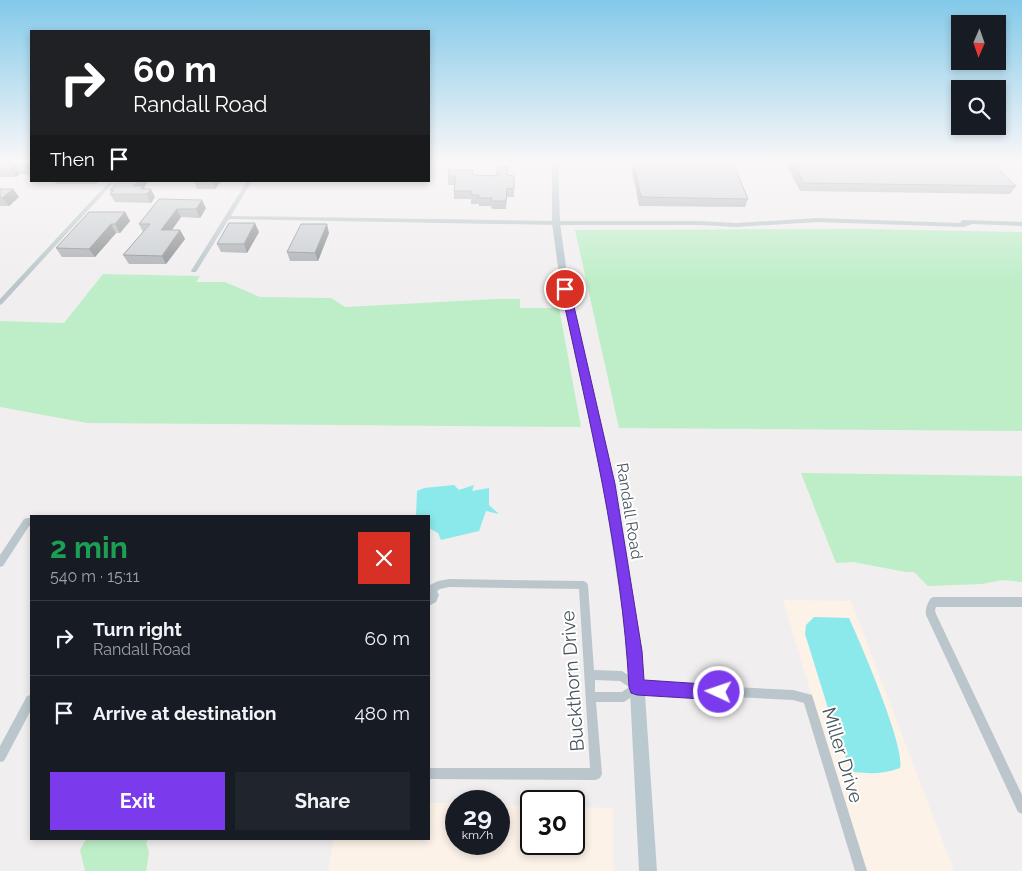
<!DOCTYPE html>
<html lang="en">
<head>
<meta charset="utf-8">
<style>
  body { margin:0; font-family:Raleway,sans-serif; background:#20242c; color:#f1f3f6; height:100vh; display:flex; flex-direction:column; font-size:19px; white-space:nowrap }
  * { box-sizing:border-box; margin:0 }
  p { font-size:16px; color:#9ea1a6 }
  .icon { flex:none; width:28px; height:28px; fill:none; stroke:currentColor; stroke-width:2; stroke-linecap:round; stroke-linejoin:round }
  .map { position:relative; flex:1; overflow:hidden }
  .details { position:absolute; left:30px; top:515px; width:400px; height:325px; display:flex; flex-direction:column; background:#171b24; border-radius:0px; box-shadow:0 2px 8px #0003 }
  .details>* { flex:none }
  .guide { position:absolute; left:30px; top:30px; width:400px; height:152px; border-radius:0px; box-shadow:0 2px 8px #0003; background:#202124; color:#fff; overflow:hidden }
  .needle { width:32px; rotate:182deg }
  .tools { position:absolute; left:951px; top:15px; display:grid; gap:10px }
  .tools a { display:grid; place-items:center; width:55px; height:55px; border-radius:0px; background:#171b24; box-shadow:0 2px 8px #0003; font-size:25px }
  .speed { position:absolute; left:445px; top:790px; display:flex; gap:10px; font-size:25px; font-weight:700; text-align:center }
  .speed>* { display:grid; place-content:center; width:65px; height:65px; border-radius:50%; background:#171b24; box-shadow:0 2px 8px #0003; line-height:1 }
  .speed small { font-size:12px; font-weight:400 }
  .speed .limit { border:2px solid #111; border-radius:8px; background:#fff; color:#111 }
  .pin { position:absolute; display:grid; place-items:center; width:42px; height:42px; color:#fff; margin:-21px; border:2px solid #fff; border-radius:50%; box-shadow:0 1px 5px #0007 }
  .me { position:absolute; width:55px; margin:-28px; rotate:273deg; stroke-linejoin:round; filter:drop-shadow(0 0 4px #0008) }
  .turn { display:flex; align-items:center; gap:18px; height:105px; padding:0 20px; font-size:22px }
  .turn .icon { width:65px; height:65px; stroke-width:2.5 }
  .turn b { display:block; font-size:35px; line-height:42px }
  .then { display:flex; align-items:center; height:48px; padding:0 20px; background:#0003; gap:10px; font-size:19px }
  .round { display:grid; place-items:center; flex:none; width:52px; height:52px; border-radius:0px; background:#20242c }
  .summary { display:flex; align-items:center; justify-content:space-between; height:85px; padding:0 20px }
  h1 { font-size:30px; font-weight:700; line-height:38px; color:#1e9e55 }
  .cta { display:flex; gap:10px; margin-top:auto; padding:10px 20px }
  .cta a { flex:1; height:58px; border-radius:0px; background:#7c3aed; color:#fff; font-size:20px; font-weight:700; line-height:58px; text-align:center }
  .cta a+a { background:#20242c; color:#f1f3f6 }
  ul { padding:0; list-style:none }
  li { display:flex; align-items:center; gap:15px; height:75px; padding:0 20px; border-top:1px solid #363941 }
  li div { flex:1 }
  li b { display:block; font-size:19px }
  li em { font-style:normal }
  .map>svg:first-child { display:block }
  .commercial { fill:#fcf2e8 }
  .green { fill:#bdeec7 }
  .water { fill:#8be9eb }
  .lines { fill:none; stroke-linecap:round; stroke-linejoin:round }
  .minor { fill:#bac6cb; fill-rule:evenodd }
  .tertiary { fill:#bac6cb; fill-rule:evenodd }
  .secondary { fill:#bac9d0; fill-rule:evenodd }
  .wall { fill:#acb0b4 }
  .shaded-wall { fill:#8c9092 }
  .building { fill:#c8cdd1; stroke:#8c9092 }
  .route { fill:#7c3aed; stroke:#51269a }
  .labels { text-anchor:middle; stroke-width:4; stroke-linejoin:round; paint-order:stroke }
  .street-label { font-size:16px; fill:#47565c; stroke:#fff }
  .near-street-label { font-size:19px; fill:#47565c; stroke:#fff }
</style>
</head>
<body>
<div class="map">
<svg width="1022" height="871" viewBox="0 0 1022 871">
  <rect width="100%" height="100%" fill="#f1eeef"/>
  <!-- commercial -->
  <g class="commercial">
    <path d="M783,600L851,601L954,871H864Z"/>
    <path d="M429,803H456V844H499V805L531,806V844H574V807L613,808V871H328L334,839H429Z"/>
  </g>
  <!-- green -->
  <g class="green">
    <path d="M866,229L1022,232V431L619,428L575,230Z"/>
    <path d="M103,274L200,276L196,282H225L260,297L331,298L345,307L497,299H520V308H559L581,427L87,423L0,407V321L64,323Z"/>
    <path d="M801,473L1022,476V582L1002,580L982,584L928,586L914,572H906L853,562L836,563Z"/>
    <path d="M86,839H149L146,842L149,853L146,871H85L80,850Z"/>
  </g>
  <!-- water -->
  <g class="water">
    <path d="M454,485L459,490L474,485L472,491L489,488V505L499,514L486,511L479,531L441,540L438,533L429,528V516H416L417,491L424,488Z"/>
    <path d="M814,617L849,618C860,642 906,748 900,768C884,774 870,774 854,772L849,765L843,751L840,730L832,721L805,634L806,625Z"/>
  </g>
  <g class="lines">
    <!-- minor -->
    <g class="minor">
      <path d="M110,181H115L2,304L0,305V299Z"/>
      <path d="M247,181H252L231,216L556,221L559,223L556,225L229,219L196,272H192L191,271Z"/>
      <path d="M27,518H31V526H29L3,566L0,567V555L24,519Z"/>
      <path d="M449,579L583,581L586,582L588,585L594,670L622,671L639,682L793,690L812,695L867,871H855L804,703L793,700L639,692L624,702H596L602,774L600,778L596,780L429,779V768H590L579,589L449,587L440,589L437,591L439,595L436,602L429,606V585H430L438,581ZM595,680L620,681L629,687L622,692H595Z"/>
      <path d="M933,597H1022V607H936L935,610L936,614L1022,795V814L1018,812L926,615C925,609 927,605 930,599Z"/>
      <path d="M31,695V710L4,761L0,762V746L27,696Z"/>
    </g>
    <!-- tertiary -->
    <path class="tertiary" d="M817,218L960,223L961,221L963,220L1022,222V226L972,224L964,227L817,222L736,227L700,225H556L552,223L556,221H700L736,223Z"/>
    <!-- secondary -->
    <path class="secondary" d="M552,161H558L560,223L569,289L615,484L642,651L657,871H639L628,651L603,484L561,289L552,223Z"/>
  </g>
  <!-- wall -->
  <g class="wall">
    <path d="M0,161H31V174H20L16,177H0Z"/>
    <path d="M630,161H732L748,199L745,207L639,206Z"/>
    <path d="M784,161H991L1016,186L1010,194L800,191Z"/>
    <path d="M473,174L476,175H508L514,176V197H507L506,209H492L491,206H479V204H471V199H454V191L455,185H448V176Z"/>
    <path d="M54,181H99L96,184H56Z"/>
    <path d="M118,181H149L144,187L155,197L151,203L115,202L110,194L111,193L110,190Z"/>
    <path d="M194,181H221L215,189H197Z"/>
    <path d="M0,189H13L19,197L9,206H0Z"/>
    <path d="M159,199L206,208L200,218L181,217L172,230H180L185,239L166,264H129L123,255L143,232L139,224Z"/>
    <path d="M125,212L130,221L120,233H116L95,257H62L56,248Z"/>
    <path d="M259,232L247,253L221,252L217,244Z"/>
    <path d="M329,233L318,261H290L287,252Z"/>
  </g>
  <!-- shaded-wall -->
  <g class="shaded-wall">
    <path d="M31,162V173L26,166Z"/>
    <path d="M14,166L20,174L16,177L10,169Z"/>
    <path d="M138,181H149L144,187L147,193L151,189L155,197L151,203L146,194L133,186Z"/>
    <path d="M212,181H221L215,189Z"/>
    <path d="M13,189L19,197L9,206L2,198Z"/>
    <path d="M202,200L206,208L200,218L196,209Z"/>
    <path d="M177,209L181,217L166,238L161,230Z"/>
    <path d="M125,212L130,221L120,233L115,224Z"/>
    <path d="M255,223L259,232L247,253L244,244Z"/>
    <path d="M111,224L116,233L95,257L89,249Z"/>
    <path d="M327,224L329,233L318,261L315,253Z"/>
    <path d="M180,230L185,239L166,264L162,256Z"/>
  </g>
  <!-- building -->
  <g class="building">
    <path d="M0,161H31V162L26,166H14L10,169H0Z"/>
    <path d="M633,161H732L748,199L641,197Z"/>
    <path d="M792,161H991L1016,186L804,183Z"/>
    <path d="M498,167H508L507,175L514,176V189L507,188L506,201H491L492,198H478L479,195H471V191H454L456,176H448L449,170H473L472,174L476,175L497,176Z"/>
    <path d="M118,181H138L133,186H143L141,189H151L146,194H110L114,190H110Z"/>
    <path d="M0,189H13L2,198L0,197Z"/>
    <path d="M159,199L202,200L196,209H177L161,230H180L162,256L123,255L150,224H139Z"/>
    <path d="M89,212H125L115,224H111L89,249L56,248Z"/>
    <path d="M229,223H255L244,244H217Z"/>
    <path d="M301,224H327L315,253L287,252Z"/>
  </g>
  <!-- sky -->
  <linearGradient id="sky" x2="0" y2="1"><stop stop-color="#83c9e9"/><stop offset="0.57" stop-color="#f9f7f8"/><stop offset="1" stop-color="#f9f7f8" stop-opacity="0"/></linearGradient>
  <rect width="1022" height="283" fill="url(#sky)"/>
  <!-- route -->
  <path class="route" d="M565,286L570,289L615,484L642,651L644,680L719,685L725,687L727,692L725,698L719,700L637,695L631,693L629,687C622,553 589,420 561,289Z"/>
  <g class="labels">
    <!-- street labels -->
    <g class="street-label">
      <text transform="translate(630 511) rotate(81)" y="6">Randall Road</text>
    </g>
    <!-- near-street labels -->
    <g class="near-street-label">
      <text transform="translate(572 681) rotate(-94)" y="7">Buckthorn Drive</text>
      <text transform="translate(843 755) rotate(73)" y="7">Miller Drive</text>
    </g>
  </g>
</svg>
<div class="tools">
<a><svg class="needle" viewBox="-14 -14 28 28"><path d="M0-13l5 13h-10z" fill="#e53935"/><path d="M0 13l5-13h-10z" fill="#9ea1a6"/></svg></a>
<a><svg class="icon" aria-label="search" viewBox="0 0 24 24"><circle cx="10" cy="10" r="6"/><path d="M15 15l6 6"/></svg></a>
</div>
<div class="speed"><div>29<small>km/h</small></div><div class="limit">30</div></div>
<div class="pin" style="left:565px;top:289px;background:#d93025"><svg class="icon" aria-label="arrive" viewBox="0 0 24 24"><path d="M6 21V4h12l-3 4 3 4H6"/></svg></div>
<svg class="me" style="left:719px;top:692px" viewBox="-20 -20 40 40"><circle r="17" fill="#7c3aed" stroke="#fff" stroke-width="3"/><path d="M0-11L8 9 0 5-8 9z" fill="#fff"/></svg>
<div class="guide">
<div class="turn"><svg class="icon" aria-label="right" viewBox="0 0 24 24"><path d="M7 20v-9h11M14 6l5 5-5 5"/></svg><div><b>60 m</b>Randall Road</div></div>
<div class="then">Then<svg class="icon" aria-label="arrive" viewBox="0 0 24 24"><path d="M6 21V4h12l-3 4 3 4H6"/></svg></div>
</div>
<section class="details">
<div class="summary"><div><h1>2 min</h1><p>540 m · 15:11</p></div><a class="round" style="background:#d93025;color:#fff"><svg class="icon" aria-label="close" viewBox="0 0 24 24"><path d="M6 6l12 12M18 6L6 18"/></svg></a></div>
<ul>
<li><svg class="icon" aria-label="right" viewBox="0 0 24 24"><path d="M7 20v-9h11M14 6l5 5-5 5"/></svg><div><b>Turn right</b><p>Randall Road</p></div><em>60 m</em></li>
<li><svg class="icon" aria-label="arrive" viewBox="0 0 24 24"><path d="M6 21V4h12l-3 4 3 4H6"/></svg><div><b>Arrive at destination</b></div><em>480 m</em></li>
</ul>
<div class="cta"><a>Exit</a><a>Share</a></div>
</section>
</div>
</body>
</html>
